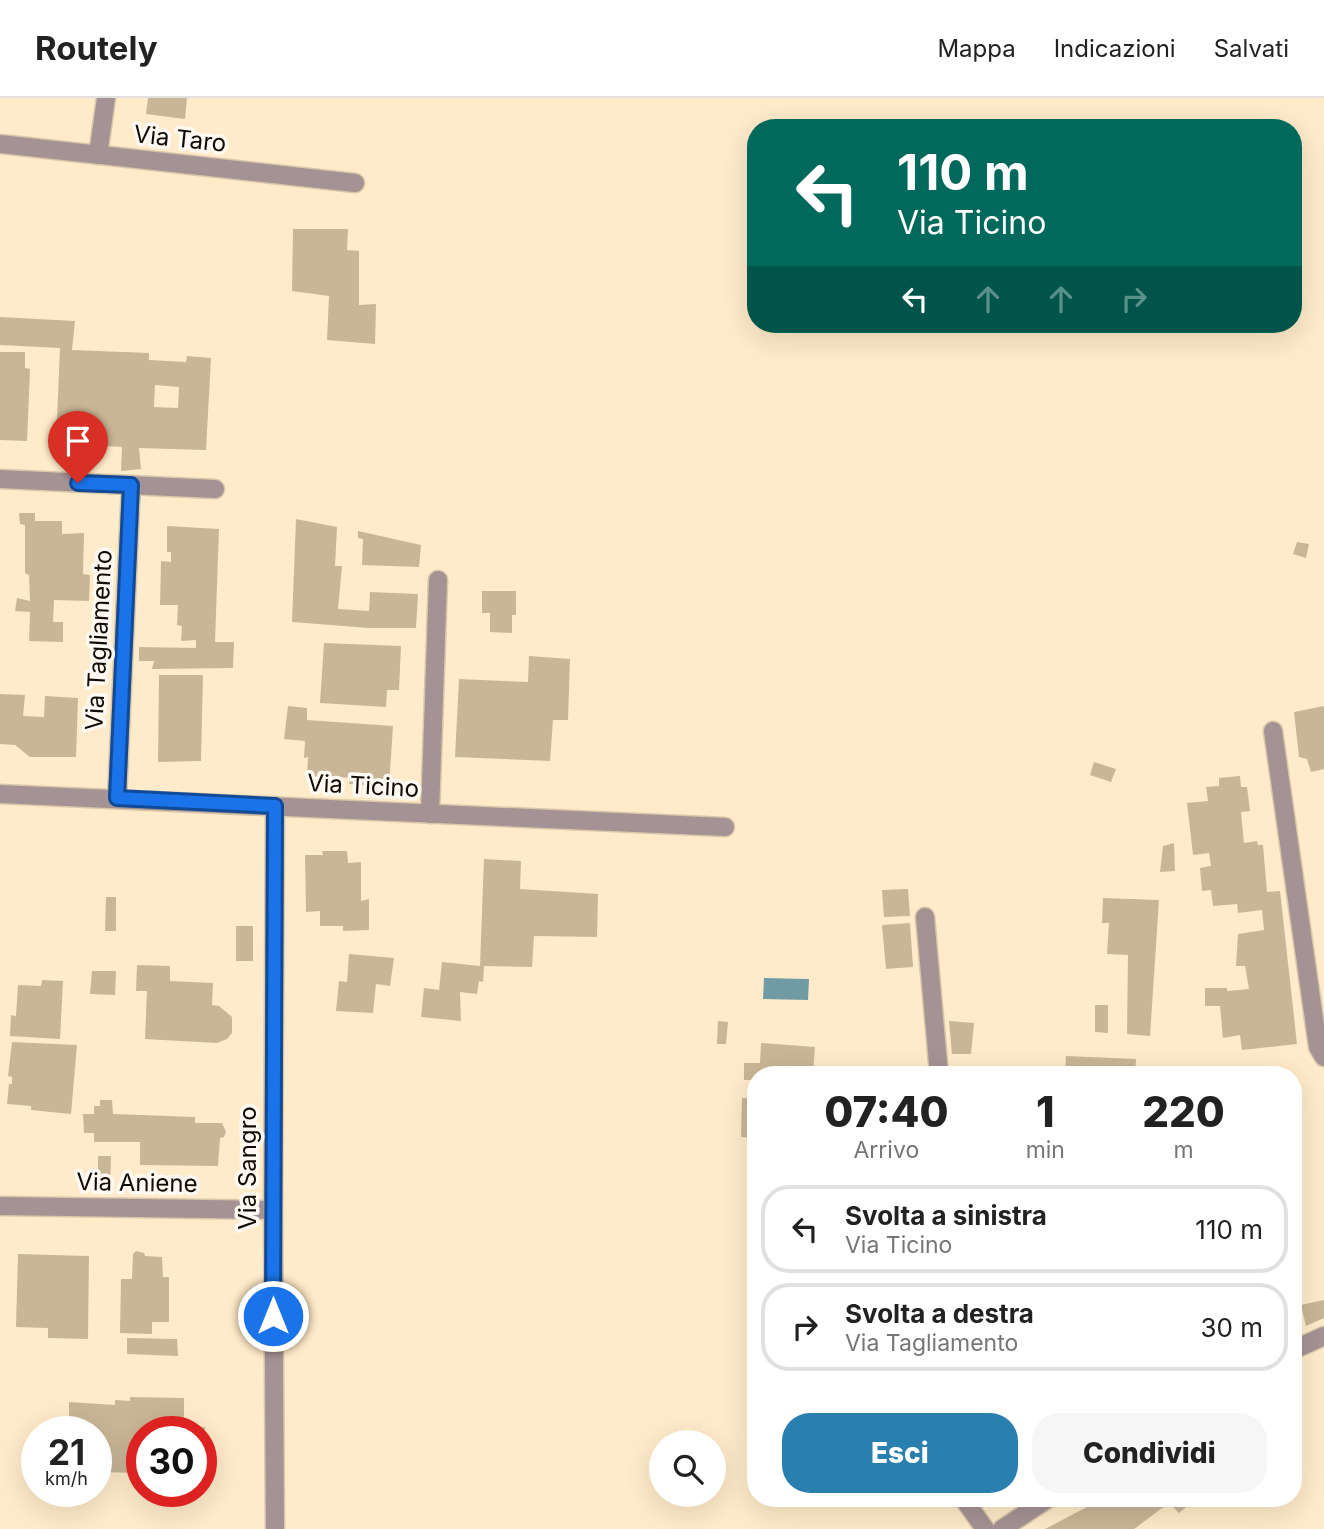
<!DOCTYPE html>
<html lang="it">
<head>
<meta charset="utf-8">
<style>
  body { margin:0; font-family:Inter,sans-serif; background:#f6f6f6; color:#222; height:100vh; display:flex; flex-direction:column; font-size:26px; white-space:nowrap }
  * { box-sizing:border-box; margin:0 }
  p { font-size:23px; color:#767676 }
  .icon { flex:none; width:38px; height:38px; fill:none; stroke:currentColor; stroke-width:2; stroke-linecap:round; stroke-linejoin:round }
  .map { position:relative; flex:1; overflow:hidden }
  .sheet { position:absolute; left:747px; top:968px; width:555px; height:441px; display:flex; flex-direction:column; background:#fff; border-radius:28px; box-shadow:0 7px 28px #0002 }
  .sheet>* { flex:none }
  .top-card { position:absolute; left:747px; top:21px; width:555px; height:214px; border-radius:28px; box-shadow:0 7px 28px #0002; background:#00695c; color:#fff; overflow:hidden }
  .buttons { position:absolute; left:649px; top:1332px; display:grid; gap:14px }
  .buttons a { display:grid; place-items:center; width:77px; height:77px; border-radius:50%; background:#fff; box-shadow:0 7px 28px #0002; font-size:35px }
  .speed { position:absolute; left:21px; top:1318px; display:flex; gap:14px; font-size:35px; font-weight:700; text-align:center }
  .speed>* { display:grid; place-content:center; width:91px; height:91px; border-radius:50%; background:#fff; box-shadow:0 7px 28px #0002; line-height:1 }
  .speed small { font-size:18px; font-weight:400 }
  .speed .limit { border:10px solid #d22; background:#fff; color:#111 }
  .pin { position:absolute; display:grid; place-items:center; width:60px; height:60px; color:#fff; margin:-72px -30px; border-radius:50% 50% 50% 0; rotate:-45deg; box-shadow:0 0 7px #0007 }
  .pin .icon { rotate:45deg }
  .me { position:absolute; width:77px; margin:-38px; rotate:0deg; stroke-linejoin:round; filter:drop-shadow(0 0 5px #0008) }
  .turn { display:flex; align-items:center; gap:24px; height:147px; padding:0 35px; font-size:32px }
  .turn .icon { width:91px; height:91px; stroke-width:2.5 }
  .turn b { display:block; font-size:49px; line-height:60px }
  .lanes { display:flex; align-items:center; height:66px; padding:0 35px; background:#0003; justify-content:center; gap:35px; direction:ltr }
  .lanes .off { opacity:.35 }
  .eta { display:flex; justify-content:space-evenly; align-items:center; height:119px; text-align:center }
  .eta b { font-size:42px; font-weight:800; line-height:49px }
  .action { display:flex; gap:14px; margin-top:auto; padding:14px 35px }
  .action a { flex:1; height:80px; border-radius:28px; background:#297fae; color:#fff; font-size:28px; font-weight:800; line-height:80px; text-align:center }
  .action a+a { background:#f6f6f6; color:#222 }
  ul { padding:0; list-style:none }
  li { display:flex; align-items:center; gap:21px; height:88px; margin:0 14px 10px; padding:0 21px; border:4px solid #e0e0e0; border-radius:28px }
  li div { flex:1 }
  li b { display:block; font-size:26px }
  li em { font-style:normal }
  header { display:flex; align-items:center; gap:42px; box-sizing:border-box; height:98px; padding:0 35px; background:#fff; border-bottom:2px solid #e0e0e0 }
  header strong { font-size:33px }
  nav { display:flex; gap:38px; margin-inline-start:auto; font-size:24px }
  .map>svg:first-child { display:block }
  .water { fill:#709ba4 }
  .building { fill:#c9b696; fill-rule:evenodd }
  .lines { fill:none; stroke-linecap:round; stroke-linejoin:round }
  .minor-casing { stroke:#d9c7a9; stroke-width:21 }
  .minor { stroke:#a59294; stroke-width:18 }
  .route-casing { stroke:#114b97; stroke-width:18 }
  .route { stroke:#1a73e8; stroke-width:12 }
  .labels { text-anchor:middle; stroke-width:7; stroke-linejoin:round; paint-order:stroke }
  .street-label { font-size:24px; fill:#110a02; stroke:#fefaf3 }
</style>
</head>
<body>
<header>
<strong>Routely</strong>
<nav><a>Mappa</a><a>Indicazioni</a><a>Salvati</a></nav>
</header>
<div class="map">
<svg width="1324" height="1431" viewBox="0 0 1324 1431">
  <rect width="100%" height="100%" fill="#ffebc9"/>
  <!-- water -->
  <path class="water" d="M764,880L809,881L808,902L763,901Z"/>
  <!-- building -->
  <g class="building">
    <path d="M148,0H187L185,21L146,16Z"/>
    <path d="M293,131H348L347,152L359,153V207L376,206L375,246L327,242L329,198L292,193Z"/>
    <path d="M0,219L75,223L72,252L149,255V262L186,264L187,258L211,260L206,352L139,350L141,371L121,373L122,349L88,347V370H75L77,346L56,345L60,250L0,247ZM155,287L179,289L178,310L154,309Z"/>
    <path d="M0,254H25V270L30,271L27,343L0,342Z"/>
    <path d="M19,415H35V423H62V436L84,435L83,476L90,477L89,503L54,502L53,524H63V544L29,543L30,514L15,513L17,500L30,503L29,477L25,475V427L20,426Z"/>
    <path d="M296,421L337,429L335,468H342L338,511L369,513L370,494L418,496L416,530H369L292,524Z"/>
    <path d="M167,428L219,431L215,544H234L233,570L152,571L154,563H139V549L196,550V542L181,543L182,528L177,527L178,507H160L161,463L171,464V454H167Z"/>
    <path d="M358,433L421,447L419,469L362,467L363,441L358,440Z"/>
    <path d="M1297,444L1309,446L1306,460L1293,456Z"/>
    <path d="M482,493H516V517H512V535L490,534V515H482Z"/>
    <path d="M324,545L401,548L399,592H387L386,609L320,605Z"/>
    <path d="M529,558L570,561L568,622H553L550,663L455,659L459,581L528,584Z"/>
    <path d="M159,577H203L201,663L158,664Z"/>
    <path d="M0,596L25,597L23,618L44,619L45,598L78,600L76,659H30L15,647L0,646Z"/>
    <path d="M288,608L307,610V622L393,628L389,689L349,686L350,680L338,679V683L332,686L327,681L307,677L308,659L304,660L305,643L284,641Z"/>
    <path d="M1324,608V671L1311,674L1307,661L1299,659L1294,614Z"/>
    <path d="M1094,664L1116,671L1111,684L1090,677Z"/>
    <path d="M1240,678L1241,689H1247L1250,713L1241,714L1244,745L1257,743L1258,747H1263L1267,794L1280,793L1297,946L1242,952L1240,937L1223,940L1220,908H1205V890H1227V893L1249,891L1245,868H1236L1238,836L1264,832L1262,812L1238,815L1237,806L1213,808L1211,792L1202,793L1200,770L1211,768L1209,755L1193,757L1187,705L1208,703L1206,689L1219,688V680Z"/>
    <path d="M1174,745L1175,773L1160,774L1163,748Z"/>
    <path d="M322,753H347L348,765L361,764V803L369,801V832L343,833V828H320V813L306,814L305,757H323Z"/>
    <path d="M484,761L521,763L520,791L598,796L597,839L534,838L532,869L484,868L483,884L479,883L477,896L460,894L461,923L421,919L424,890L439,892L442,864L480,868Z"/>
    <path d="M908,791L910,818L884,819L882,792Z"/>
    <path d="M106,799H116V833H105Z"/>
    <path d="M1103,800L1159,802L1150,938L1127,936L1128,857L1107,856L1109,825H1102Z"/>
    <path d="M910,825L913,869L886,871L882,827Z"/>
    <rect x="236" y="828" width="17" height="35"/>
    <path d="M349,856L394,860L390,888L376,886L373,915L336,913L339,883L347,884Z"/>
    <path d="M137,867L170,868V883L213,885L212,907L219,908L232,919V935L227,941L217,945L145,941L147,893H136Z"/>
    <path d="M92,873H116L115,897L90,896Z"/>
    <path d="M42,882L63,883L60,941L10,938L11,917L16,918L18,887L41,888Z"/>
    <path d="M1095,907H1108V935L1095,934Z"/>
    <path d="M718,923L728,924L726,946H717Z"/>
    <path d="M949,923L974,925L971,956H952Z"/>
    <path d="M12,944L77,947L71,1016L31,1012V1008L7,1006L9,986H12V979L8,978Z"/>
    <path d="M761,945L815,949L813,976H756V982H744V965H760Z"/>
    <path d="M1066,958L1136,961L1135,976H1065Z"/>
    <path d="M742,1000H756V1040L741,1039Z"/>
    <path d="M100,1002H112L113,1016L195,1019V1025H222L226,1034L224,1039L220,1040L218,1068L140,1067V1044H94V1035H84L83,1016H94V1008H100Z"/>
    <path d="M98,1058H111L110,1091H98Z"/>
    <path d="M136,1153L144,1155L145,1158L162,1159L163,1179H169V1224H152V1236L120,1235L121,1181H132L133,1156Z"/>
    <path d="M18,1156L89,1158L88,1241L48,1240V1230L16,1229Z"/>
    <path d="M1324,1202V1220L1306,1228L1301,1207Z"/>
    <path d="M127,1240L177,1241L178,1258L127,1256Z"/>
    <path d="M130,1299L184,1300V1329H205L204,1378H201V1334H142V1375L96,1374V1334H69V1304L115,1307V1302L130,1303Z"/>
    <path d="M1104,1400H1186L1191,1405L1179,1415L1169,1405L1134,1431H1045Z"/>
  </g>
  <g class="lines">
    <defs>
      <g id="minor">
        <path d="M0,46L355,85"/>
        <path d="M98,57L106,0"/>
        <path d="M0,381L215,391"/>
        <path d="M1273,633L1318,949L1324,959"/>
        <path d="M0,696L725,729"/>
        <path d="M117,700L131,387"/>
        <path d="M430,716L438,482"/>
        <path d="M925,819L939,976"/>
        <path d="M0,1108L273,1112"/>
        <path d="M1293,1252L1324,1238"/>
        <path d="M963,1400L985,1431"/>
        <path d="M275,1431L273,1112L275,708"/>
        <path d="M1002,1431L1049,1400"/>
      </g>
    </defs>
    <!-- minor casing -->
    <use href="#minor" class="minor-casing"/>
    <!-- minor -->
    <use href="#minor" class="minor"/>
  </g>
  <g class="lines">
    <defs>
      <path id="route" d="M78,385L131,387L117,700L275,708L273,1218"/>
    </defs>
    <!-- route casing -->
    <use href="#route" class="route-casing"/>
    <!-- route -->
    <use href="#route" class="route"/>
  </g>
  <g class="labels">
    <!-- street labels -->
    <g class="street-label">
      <text transform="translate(180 41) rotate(6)" y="8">Via Taro</text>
      <text transform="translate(99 542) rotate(-87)" y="8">Via Tagliamento</text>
      <text transform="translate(363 688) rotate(3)" y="8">Via Ticino</text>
      <text transform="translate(248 1070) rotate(-90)" y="8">Via Sangro</text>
      <text transform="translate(137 1085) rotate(1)" y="8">Via Aniene</text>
    </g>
  </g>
</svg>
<div class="buttons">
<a><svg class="icon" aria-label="search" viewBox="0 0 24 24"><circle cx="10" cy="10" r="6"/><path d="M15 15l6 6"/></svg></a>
</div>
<div class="speed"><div>21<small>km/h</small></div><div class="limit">30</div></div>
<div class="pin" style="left:78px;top:385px;background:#d93025"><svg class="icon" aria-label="arrive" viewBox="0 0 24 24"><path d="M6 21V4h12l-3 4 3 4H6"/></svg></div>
<svg class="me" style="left:273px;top:1218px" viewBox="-20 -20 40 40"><circle r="17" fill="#1a73e8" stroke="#fff" stroke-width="3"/><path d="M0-11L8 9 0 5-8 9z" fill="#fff"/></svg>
<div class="top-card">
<div class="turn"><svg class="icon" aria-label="left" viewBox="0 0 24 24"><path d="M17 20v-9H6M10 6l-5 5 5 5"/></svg><div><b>110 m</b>Via Ticino</div></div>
<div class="lanes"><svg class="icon" aria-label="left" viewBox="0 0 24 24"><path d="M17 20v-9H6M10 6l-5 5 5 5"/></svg><svg class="icon off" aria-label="ahead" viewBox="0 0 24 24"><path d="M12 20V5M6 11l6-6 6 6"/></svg><svg class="icon off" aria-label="ahead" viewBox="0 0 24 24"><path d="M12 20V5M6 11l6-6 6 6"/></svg><svg class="icon off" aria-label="right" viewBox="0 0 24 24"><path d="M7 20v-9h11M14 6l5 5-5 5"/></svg></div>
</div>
<section class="sheet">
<div class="eta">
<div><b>07:40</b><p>Arrivo</p></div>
<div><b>1</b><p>min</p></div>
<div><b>220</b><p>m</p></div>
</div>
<ul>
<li><svg class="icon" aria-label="left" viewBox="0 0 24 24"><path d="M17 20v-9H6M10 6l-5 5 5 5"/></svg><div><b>Svolta a sinistra</b><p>Via Ticino</p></div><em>110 m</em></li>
<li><svg class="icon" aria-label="right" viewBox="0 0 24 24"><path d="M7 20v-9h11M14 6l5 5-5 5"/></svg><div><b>Svolta a destra</b><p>Via Tagliamento</p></div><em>30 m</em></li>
</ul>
<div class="action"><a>Esci</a><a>Condividi</a></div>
</section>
</div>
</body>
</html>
